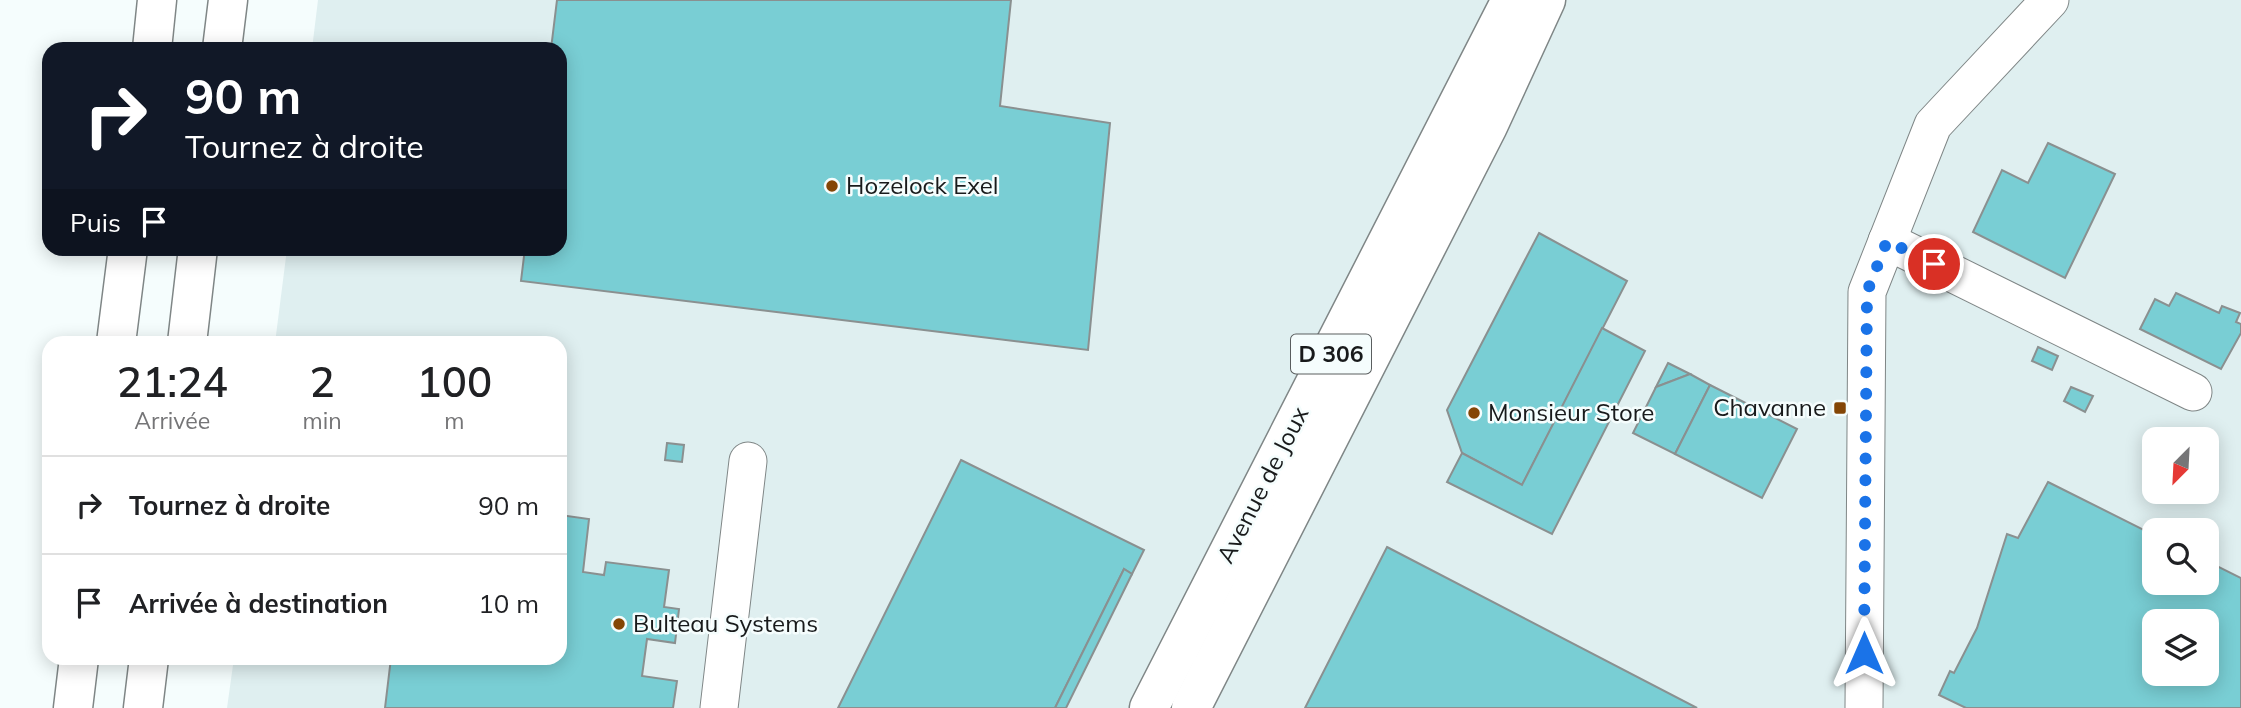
<!DOCTYPE html>
<html lang="fr">
<head>
<meta charset="utf-8">
<style>
  body { margin:0; font-family:Mulish,sans-serif; background:#f6f6f6; color:#202124; height:100vh; display:flex; flex-direction:column; font-size:26px; white-space:nowrap }
  * { box-sizing:border-box; margin:0 }
  p { font-size:23px; color:#757577 }
  .icon { flex:none; width:38px; height:38px; fill:none; stroke:currentColor; stroke-width:2; stroke-linecap:round; stroke-linejoin:round }
  .map { position:relative; flex:1; overflow:hidden }
  .details { position:absolute; left:42px; top:336px; width:525px; height:329px; display:flex; flex-direction:column; background:#fff; border-radius:21px; box-shadow:0 4px 18px #0003 }
  .details>* { flex:none }
  .banner { position:absolute; left:42px; top:42px; width:525px; height:214px; border-radius:21px; box-shadow:0 4px 18px #0003; background:#111827; color:#fff; overflow:hidden }
  .needle { width:46px; rotate:204deg }
  .buttons { position:absolute; left:2142px; top:427px; display:grid; gap:14px }
  .buttons a { display:grid; place-items:center; width:77px; height:77px; border-radius:14px; background:#fff; box-shadow:0 4px 18px #0003; font-size:35px }
  .pin { position:absolute; display:grid; place-items:center; width:60px; height:60px; color:#fff; margin:-30px; border:4px solid #fff; border-radius:50%; box-shadow:0 2px 7px #0007 }
  .me { position:absolute; width:77px; margin:-38px; rotate:0deg; stroke-linejoin:round; filter:drop-shadow(0 0 5px #0008) }
  .turn { display:flex; align-items:center; gap:24px; height:147px; padding:0 28px; font-size:32px }
  .turn .icon { width:91px; height:91px; stroke-width:2.5 }
  .turn b { display:block; font-size:49px; line-height:60px }
  .then { display:flex; align-items:center; height:66px; padding:0 28px; background:#0003; gap:14px; font-size:26px }
  .eta { display:flex; justify-content:space-evenly; align-items:center; height:119px; text-align:center }
  .eta b { font-size:42px; font-weight:600; line-height:49px }
  ul { padding:0; list-style:none }
  li { display:flex; align-items:center; gap:21px; height:98px; padding:0 28px; border-top:2px solid #e0e0e0 }
  li div { flex:1 }
  li b { display:block; font-size:26px }
  li em { font-style:normal }
  .map>svg:first-child { display:block }
  .built { fill:#dfeff0; fill-rule:evenodd }
  .building { fill:#79ced4; stroke:#8a9090; stroke-width:2; fill-rule:evenodd }
  .lines { fill:none; stroke-linecap:round; stroke-linejoin:round }
  .minor-casing { stroke:#7f8686; stroke-width:39 }
  .major-casing { stroke:#7f8686; stroke-width:41 }
  .highway-casing { stroke:#7f8686; stroke-width:41 }
  .minor { stroke:#fff; stroke-width:37 }
  .major { stroke:#fff; stroke-width:38 }
  .highway { stroke:#fff; stroke-width:38 }
  .route { stroke:#1a73e8; stroke-width:12; stroke-dasharray:0 21.6 }
  .poi-dot { fill:#844606; stroke:#f5fdfd; stroke-width:2.5 }
  .labels { text-anchor:middle; stroke-width:5; stroke-linejoin:round; paint-order:stroke }
  .shield { fill:#f5fdfd; stroke:#5a5e5f; stroke-width:2 }
  .shield-label { font-size:23px; font-weight:bold; fill:#181a1b }
  .poi-label { font-size:24px; fill:#181a1b; stroke:#f5fdfd; text-anchor:start }
  .street-label { font-size:24px; fill:#181a1b; stroke:#f5fdfd }
</style>
</head>
<body>
<div class="map">
<svg width="2241" height="708" viewBox="0 0 2241 708">
  <rect width="100%" height="100%" fill="#f5fdfd"/>
  <!-- built -->
  <path class="built" d="M318,0H2241V708H227L234,658H560V343H275L287,249L560,248V49H312ZM2154,439H2207V492H2154ZM2154,530H2207V583H2154ZM2154,621H2207V674H2154Z"/>
  <!-- building -->
  <g class="building">
    <path d="M557,0H1011L1000,106L1110,123L1088,350L521,281L525,248H560V49H551Z"/>
    <path d="M2048,143L2115,174L2065,278L1973,232L2002,170L2028,183Z"/>
    <path d="M1539,233L1627,281L1522,485L1462,453L1447,410Z"/>
    <path d="M2176,293L2219,313L2222,306L2240,313L2236,322L2241,324V333L2221,369L2140,329L2155,299L2169,306Z"/>
    <path d="M1602,328L1645,351L1552,534L1447,482L1462,453L1522,485Z"/>
    <path d="M2038,347L2058,356L2052,370L2032,361Z"/>
    <path d="M1668,363L1690,374L1656,387Z"/>
    <path d="M1690,374L1710,385L1675,454L1633,433L1656,387Z"/>
    <path d="M1710,385L1797,429L1762,498L1675,454Z"/>
    <path d="M2071,387L2093,396L2085,412L2064,401Z"/>
    <path d="M667,443L684,445L682,462L665,460Z"/>
    <path d="M961,460L1144,550L1132,574L1124,569L1055,708H838Z"/>
    <path d="M2048,482L2154,535V583H2207V561L2241,578V708H1966L1939,695L1950,671L1954,673L1977,628L2007,534L2018,538ZM2154,621H2207V674H2154Z"/>
    <path d="M560,515L589,519L583,572L604,575L606,562L669,570L664,607L679,609L675,643L647,639L642,676L677,681L673,708H385L391,658H560Z"/>
    <path d="M1387,547L1697,708H1305Z"/>
    <path d="M1124,569L1132,574L1066,708H1055Z"/>
  </g>
  <g class="lines">
    <defs>
      <g id="minor">
        <path d="M1887,241L2193,392"/>
        <path d="M719,708L748,461"/>
        <path d="M1864,708L1867,292L1933,125L2050,0"/>
      </g>
      <g id="major">
        <path d="M1149,708L1511,0"/>
        <path d="M1191,708L1488,126L1546,0"/>
      </g>
      <g id="highway">
        <path d="M152,49L157,0"/>
        <path d="M222,49L228,0"/>
        <path d="M116,343L128,248"/>
        <path d="M187,343L198,248"/>
        <path d="M73,708L79,658"/>
        <path d="M143,708L149,658"/>
      </g>
    </defs>
    <!-- minor casing -->
    <use href="#minor" class="minor-casing"/>
    <!-- major casing -->
    <use href="#major" class="major-casing"/>
    <!-- highway casing -->
    <use href="#highway" class="highway-casing"/>
    <!-- minor -->
    <use href="#minor" class="minor"/>
    <!-- major -->
    <use href="#major" class="major"/>
    <!-- highway -->
    <use href="#highway" class="highway"/>
  </g>
  <g class="lines">
    <!-- route -->
    <path class="route" d="M1864,653L1867,292L1887,241L1934,264"/>
  </g>
  <!-- markers -->
  <g class="poi-dot">
    <circle cx="832" cy="186" r="7"/>
    <rect x="1833" y="401" width="14" height="14" rx="3.5"/>
    <circle cx="1474" cy="413" r="7"/>
    <circle cx="619" cy="624" r="7"/>
  </g>
  <g class="labels">
    <!-- shield labels -->
    <rect class="shield" x="1291" y="334.5" width="80" height="39" rx="5"/>
    <g class="shield-label">
      <text x="1331" y="362">D 306</text>
    </g>
    <!-- poi labels -->
    <g class="poi-label">
      <text x="846" y="194">Hozelock Exel</text>
      <text x="1826" y="416" text-anchor="end">Chavanne</text>
      <text x="1488" y="421">Monsieur Store</text>
      <text x="633" y="632">Bulteau Systems</text>
    </g>
    <!-- street labels -->
    <g class="street-label">
      <text transform="translate(1263 485) rotate(-63)" y="8">Avenue de Joux</text>
    </g>
  </g>
</svg>
<div class="buttons">
<a><svg class="needle" viewBox="-14 -14 28 28"><path d="M0-13l5 13h-10z" fill="#e53935"/><path d="M0 13l5-13h-10z" fill="#757577"/></svg></a>
<a><svg class="icon" aria-label="search" viewBox="0 0 24 24"><circle cx="10" cy="10" r="6"/><path d="M15 15l6 6"/></svg></a>
<a><svg class="icon" aria-label="layers" viewBox="0 0 24 24"><path d="M12 4l9 5-9 5-9-5zM3 14l9 5 9-5"/></svg></a>
</div>
<div class="pin" style="left:1934px;top:264px;background:#d93025"><svg class="icon" aria-label="arrive" viewBox="0 0 24 24"><path d="M6 21V4h12l-3 4 3 4H6"/></svg></div>
<svg class="me" style="left:1864px;top:653px" viewBox="-20 -20 40 40"><path d="M0-17L14 15 0 8-14 15z" fill="#1a73e8" stroke="#fff" stroke-width="4"/></svg>
<div class="banner">
<div class="turn"><svg class="icon" aria-label="right" viewBox="0 0 24 24"><path d="M7 20v-9h11M14 6l5 5-5 5"/></svg><div><b>90 m</b>Tournez à droite</div></div>
<div class="then">Puis<svg class="icon" aria-label="arrive" viewBox="0 0 24 24"><path d="M6 21V4h12l-3 4 3 4H6"/></svg></div>
</div>
<section class="details">
<div class="eta">
<div><b>21:24</b><p>Arrivée</p></div>
<div><b>2</b><p>min</p></div>
<div><b>100</b><p>m</p></div>
</div>
<ul>
<li><svg class="icon" aria-label="right" viewBox="0 0 24 24"><path d="M7 20v-9h11M14 6l5 5-5 5"/></svg><div><b>Tournez à droite</b></div><em>90 m</em></li>
<li><svg class="icon" aria-label="arrive" viewBox="0 0 24 24"><path d="M6 21V4h12l-3 4 3 4H6"/></svg><div><b>Arrivée à destination</b></div><em>10 m</em></li>
</ul>
</section>
</div>
</body>
</html>
